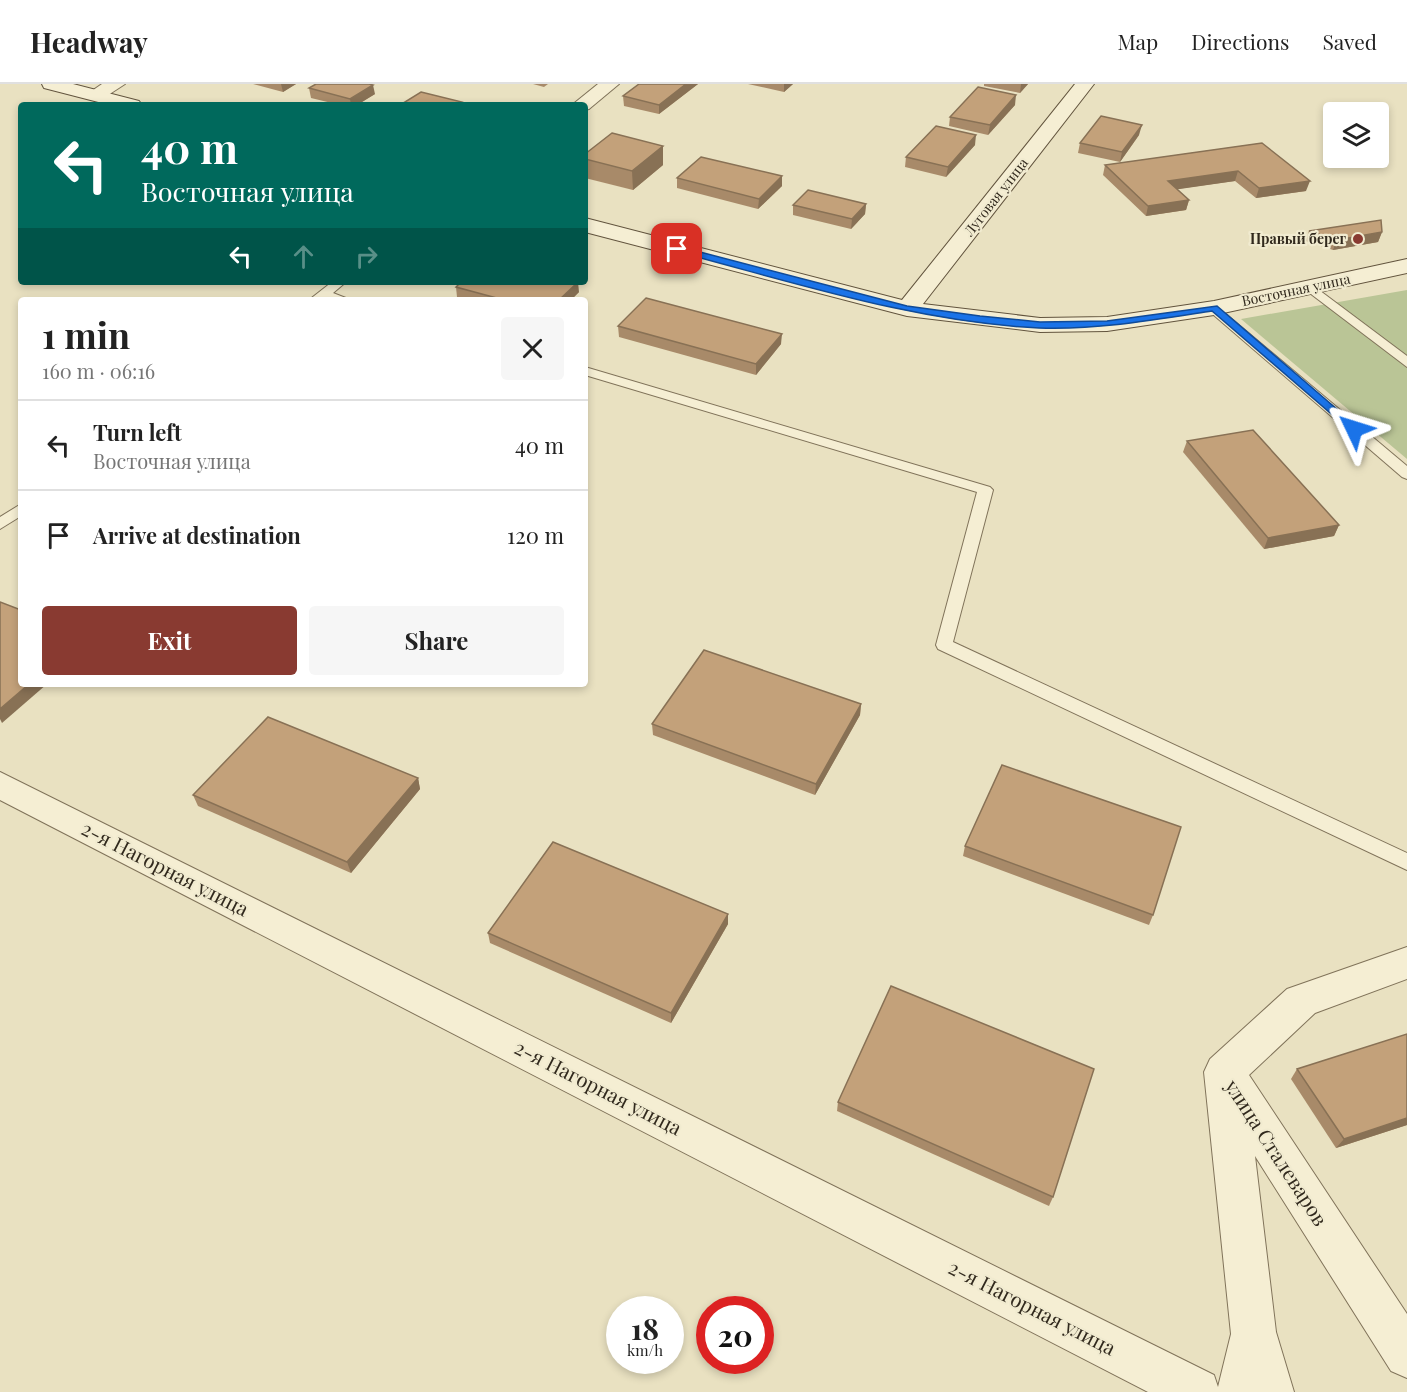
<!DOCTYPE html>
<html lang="en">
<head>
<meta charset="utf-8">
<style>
  body { margin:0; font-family:"Playfair Display",serif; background:#f6f6f6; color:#222; height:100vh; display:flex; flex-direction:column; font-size:22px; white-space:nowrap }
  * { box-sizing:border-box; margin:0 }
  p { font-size:20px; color:#767676 }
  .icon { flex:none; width:33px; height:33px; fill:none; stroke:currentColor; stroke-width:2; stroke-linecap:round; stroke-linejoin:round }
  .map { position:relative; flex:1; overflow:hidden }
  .panel { position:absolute; left:18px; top:213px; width:570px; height:390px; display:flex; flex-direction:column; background:#fff; border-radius:6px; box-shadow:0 3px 9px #0003 }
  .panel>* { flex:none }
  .guide { position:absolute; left:18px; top:18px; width:570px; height:183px; border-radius:6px; box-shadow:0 3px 9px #0003; background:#00695c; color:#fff; overflow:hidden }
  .controls { position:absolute; left:1323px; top:18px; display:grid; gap:12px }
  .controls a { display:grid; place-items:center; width:66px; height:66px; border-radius:6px; background:#fff; box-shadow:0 3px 9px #0003; font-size:30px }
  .speed { position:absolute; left:606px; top:1212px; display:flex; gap:12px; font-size:30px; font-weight:700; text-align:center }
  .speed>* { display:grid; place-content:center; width:78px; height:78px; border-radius:50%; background:#fff; box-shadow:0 3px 9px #0003; line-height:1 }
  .speed small { font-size:15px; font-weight:400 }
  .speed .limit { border:9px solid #d22; background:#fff; color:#111 }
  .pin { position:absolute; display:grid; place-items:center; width:51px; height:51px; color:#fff; margin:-26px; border-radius:12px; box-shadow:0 3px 9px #0006 }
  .me { position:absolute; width:66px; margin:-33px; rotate:311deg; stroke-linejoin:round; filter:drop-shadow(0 0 4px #0008) }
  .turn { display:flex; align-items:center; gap:21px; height:126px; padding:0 24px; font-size:27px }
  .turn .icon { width:78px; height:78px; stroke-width:2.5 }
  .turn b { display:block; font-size:42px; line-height:51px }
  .lanes { display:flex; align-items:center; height:57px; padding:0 24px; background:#0003; justify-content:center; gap:30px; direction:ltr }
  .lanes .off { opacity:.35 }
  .round { display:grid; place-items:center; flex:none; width:63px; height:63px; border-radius:6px; background:#f6f6f6 }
  .head { display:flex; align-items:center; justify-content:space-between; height:102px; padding:0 24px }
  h1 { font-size:36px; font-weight:700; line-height:45px }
  .cta { display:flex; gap:12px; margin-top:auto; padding:12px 24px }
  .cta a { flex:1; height:69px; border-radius:6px; background:#893a31; color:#fff; font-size:24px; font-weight:700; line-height:69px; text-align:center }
  .cta a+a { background:#f6f6f6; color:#222 }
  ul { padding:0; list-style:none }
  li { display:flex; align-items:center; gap:18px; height:90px; padding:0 24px; border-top:2px solid #e0e0e0 }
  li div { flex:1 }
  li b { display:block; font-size:22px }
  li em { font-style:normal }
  header { display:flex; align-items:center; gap:36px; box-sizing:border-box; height:84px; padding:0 30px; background:#fff; border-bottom:2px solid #e0e0e0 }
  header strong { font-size:28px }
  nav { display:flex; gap:33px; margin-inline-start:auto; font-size:21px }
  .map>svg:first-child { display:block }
  .green { fill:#bac596 }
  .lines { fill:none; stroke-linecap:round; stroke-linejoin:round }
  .service-casing { stroke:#80735a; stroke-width:2 }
  .minor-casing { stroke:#80735a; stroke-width:2 }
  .secondary-casing { stroke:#62543e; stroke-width:2 }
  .service { fill:#f5eed3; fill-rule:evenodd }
  .minor { fill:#f5eed3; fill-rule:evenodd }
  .secondary { fill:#f5eed3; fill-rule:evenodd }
  .wall { fill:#a88a69 }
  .shaded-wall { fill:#887155 }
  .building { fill:#c3a17a; stroke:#887155; stroke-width:1.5 }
  .route { fill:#1a73e8; stroke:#114b97; stroke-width:1.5 }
  .poi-dot { fill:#893a31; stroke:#f1ebd0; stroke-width:2 }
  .labels { text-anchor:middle; stroke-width:4.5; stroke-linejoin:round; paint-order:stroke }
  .far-street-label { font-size:14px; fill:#31291d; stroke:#f1ebd0 }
  .far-poi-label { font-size:14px; font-weight:bold; fill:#31291d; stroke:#f1ebd0; text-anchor:end }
  .near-street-label { font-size:20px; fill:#31291d; stroke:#f1ebd0 }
</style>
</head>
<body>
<header>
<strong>Headway</strong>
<nav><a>Map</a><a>Directions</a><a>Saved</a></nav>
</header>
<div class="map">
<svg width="1407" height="1308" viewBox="0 0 1407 1308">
  <rect width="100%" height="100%" fill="#e9e1c1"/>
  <!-- green -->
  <path class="green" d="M1407,206V375L1241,235Z"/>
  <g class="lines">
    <defs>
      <g id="service">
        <path d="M332,198H346L333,209L351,216H309Z"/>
        <path d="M1311,200L1407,272V283L1307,207V201Z"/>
        <path d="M1214,220L1407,382V395L1402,393L1209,227V221Z"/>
        <path d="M585,283L990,403L993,406L953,558L1407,769V786L938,565L936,561L977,408L585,291Z"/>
        <path d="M21,420V432L0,445V433Z"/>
      </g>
      <g id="minor">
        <path d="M102,0H125L102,15H88L86,11Z"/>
        <path d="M598,0H619L589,25L585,26V21H572Z"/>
        <path d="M0,688L1214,1291L1218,1303L1231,1250L1204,988L1210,975L1287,905L1407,863V895L1315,929L1249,991L1407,1230V1294L1391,1287L1255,1072L1276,1248L1294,1308H1148L0,716Z"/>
      </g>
      <g id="secondary">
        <path d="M42,0H73L139,17L142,21H110L44,4Z"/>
        <path d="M1075,0H1094L923,220L1040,234L1107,233L1214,217L1407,175V189L1214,231L1107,247L1040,248L907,232L585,148V134L902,216Z"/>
      </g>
    </defs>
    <!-- service casing -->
    <use href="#service" class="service-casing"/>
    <!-- minor casing -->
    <use href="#minor" class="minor-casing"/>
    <!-- secondary casing -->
    <use href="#secondary" class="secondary-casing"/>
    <!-- service -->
    <use href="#service" class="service"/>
    <!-- minor -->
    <use href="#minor" class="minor"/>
    <!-- secondary -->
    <use href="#secondary" class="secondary"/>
  </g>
  <!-- wall -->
  <g class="wall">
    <path d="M253,0H296L283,8Z"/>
    <path d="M533,0H548L544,3Z"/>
    <path d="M639,0H698L659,30L624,22L623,12Z"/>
    <path d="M748,0H793L784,8Z"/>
    <path d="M984,0H1028L1020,9L984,2Z"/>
    <path d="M309,4L375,10L357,21H340L311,14Z"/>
    <path d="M1015,21L988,51L949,42L950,33Z"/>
    <path d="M1139,51L1120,78L1078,69L1080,59Z"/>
    <path d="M1262,59L1306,107L1256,114L1235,97L1177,105L1189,116L1186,126L1146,132L1103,91L1105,81Z"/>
    <path d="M975,61L946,93L905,83L906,73Z"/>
    <path d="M663,62V81L633,106L585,94V70Z"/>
    <path d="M782,92V102L758,125L677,104V94Z"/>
    <path d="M866,120L865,130L851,145L793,131V121Z"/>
    <path d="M1309,147L1382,148L1378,158L1333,166L1306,157Z"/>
    <path d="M456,203L579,208L571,216H468L457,213Z"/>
    <path d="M618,242L781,260L756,291L619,253Z"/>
    <path d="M1187,357L1339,441L1334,452L1264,465L1183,368Z"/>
    <path d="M861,620L860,631L815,711L653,651L652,640Z"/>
    <path d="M418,694L420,705L351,789L198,722L193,711Z"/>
    <path d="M965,762L1153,831L1149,841L963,772Z"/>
    <path d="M728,830V840L671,939L490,859L488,849Z"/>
    <path d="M1407,950V1041L1336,1064L1291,995L1297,985Z"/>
    <path d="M838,1018L1053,1113L1049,1122L837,1027Z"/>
  </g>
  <!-- shaded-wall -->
  <g class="shaded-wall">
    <path d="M281,0H296L283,8Z"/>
    <path d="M686,0H698L659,30V21Z"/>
    <path d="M784,0H793L784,8Z"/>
    <path d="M1021,0H1028L1020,9Z"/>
    <path d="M373,1L375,10L357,21H351L350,15Z"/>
    <path d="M1016,11L1015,21L988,51L990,41Z"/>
    <path d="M1142,41L1139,51L1120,78L1122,68Z"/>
    <path d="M976,51L975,61L946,93L948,83Z"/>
    <path d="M663,62V81L633,106L632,87Z"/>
    <path d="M1238,87L1235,97L1166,107L1168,97Z"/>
    <path d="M782,92V102L758,125L759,115Z"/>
    <path d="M1310,97L1306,107L1256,114L1259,104Z"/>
    <path d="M1189,116L1186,126L1146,132L1148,122Z"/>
    <path d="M866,120L865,130L851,145L852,135Z"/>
    <path d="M1382,148L1378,158L1333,166L1337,156Z"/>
    <path d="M578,198L579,208L571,216H559Z"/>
    <path d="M782,250L781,260L756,291V280Z"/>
    <path d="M1339,441L1334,452L1264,465L1268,454Z"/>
    <path d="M29,600H47L2,639L0,635V625Z"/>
    <path d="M861,620L860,631L815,711L816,700Z"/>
    <path d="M418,694L420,705L351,789L347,778Z"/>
    <path d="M728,830V840L671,939V929Z"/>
    <path d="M1407,1034V1041L1336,1064L1344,1055Z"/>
  </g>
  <!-- building -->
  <g class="building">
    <path d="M316,0H369L373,1L350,15L309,4Z"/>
    <path d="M639,0H686L659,21L623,12Z"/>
    <path d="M978,3L1016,11L990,41L950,33Z"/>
    <path d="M421,8L462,18L458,21H400Z"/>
    <path d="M1101,32L1142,41L1122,68L1080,59Z"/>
    <path d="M936,42L976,51L948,83L906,73Z"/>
    <path d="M612,49L663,62L632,87L585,75V70Z"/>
    <path d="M1262,59L1310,97L1259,104L1238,87L1168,97L1189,116L1148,122L1105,81Z"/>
    <path d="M701,73L782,92L759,115L677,94Z"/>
    <path d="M808,106L866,120L852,135L793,121Z"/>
    <path d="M1381,136L1382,148L1337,156L1309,147Z"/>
    <path d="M461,198H578L559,216H504L456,203Z"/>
    <path d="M646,214L782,250L756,280L618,242Z"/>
    <path d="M1253,346L1339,441L1268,454L1187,357Z"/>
    <path d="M0,518L21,526V600H29L0,625Z"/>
    <path d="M704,566L861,620L816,700L652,640Z"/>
    <path d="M268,633L418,694L347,778L193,711Z"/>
    <path d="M1002,681L1181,743L1153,831L965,762Z"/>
    <path d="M553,758L728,830L671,929L488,849Z"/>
    <path d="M891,902L1094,985L1053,1113L838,1018Z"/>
    <path d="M1407,950V1034L1344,1055L1297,985Z"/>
  </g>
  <!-- route -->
  <path class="route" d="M677,162L907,222L980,232L1040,238L1107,237L1217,222L1360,345L1351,347L1212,227C1154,236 1098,246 1039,244C914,238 794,198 674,167V163Z"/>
  <!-- markers -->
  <circle class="poi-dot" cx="1358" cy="155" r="6"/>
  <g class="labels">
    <!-- far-street labels -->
    <g class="far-street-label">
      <text transform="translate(996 113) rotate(-52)" y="5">Луговая улица</text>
      <text transform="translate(1296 206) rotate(-12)" y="5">Восточная улица</text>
    </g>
    <!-- far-poi labels -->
    <g class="far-poi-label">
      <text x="1346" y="160">Правый берег</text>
    </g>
    <!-- near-street labels -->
    <g class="near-street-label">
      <text transform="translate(165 785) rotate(27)" y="7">2-я Нагорная улица</text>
      <text transform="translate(598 1004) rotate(27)" y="7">2-я Нагорная улица</text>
      <text transform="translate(1276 1069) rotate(57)" y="7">улица Сталеваров</text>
      <text transform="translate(1032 1224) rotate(27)" y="7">2-я Нагорная улица</text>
    </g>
  </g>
</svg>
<div class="controls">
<a><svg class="icon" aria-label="layers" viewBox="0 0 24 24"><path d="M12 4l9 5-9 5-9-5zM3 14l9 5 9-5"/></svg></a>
</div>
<div class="speed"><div>18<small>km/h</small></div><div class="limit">20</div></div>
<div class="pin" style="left:677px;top:165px;background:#d93025"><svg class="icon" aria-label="arrive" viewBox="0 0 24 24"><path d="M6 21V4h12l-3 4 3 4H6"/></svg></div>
<svg class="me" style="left:1354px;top:345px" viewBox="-20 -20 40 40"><path d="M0-17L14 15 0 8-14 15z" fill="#1a73e8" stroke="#fff" stroke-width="4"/></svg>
<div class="guide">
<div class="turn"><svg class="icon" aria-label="left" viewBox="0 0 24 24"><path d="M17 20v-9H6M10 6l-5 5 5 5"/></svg><div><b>40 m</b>Восточная улица</div></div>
<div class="lanes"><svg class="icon" aria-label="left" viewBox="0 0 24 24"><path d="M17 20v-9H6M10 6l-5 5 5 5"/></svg><svg class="icon off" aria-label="ahead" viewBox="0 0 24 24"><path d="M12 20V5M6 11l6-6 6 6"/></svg><svg class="icon off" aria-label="right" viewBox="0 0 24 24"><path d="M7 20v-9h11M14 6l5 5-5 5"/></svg></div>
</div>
<section class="panel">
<div class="head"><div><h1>1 min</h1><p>160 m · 06:16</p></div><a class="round"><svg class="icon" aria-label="close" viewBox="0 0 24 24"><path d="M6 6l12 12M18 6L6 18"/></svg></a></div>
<ul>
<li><svg class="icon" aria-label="left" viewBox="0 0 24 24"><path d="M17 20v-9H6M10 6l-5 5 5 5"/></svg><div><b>Turn left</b><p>Восточная улица</p></div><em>40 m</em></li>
<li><svg class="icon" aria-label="arrive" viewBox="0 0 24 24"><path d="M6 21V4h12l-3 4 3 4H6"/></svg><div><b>Arrive at destination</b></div><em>120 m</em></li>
</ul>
<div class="cta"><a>Exit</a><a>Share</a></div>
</section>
</div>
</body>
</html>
